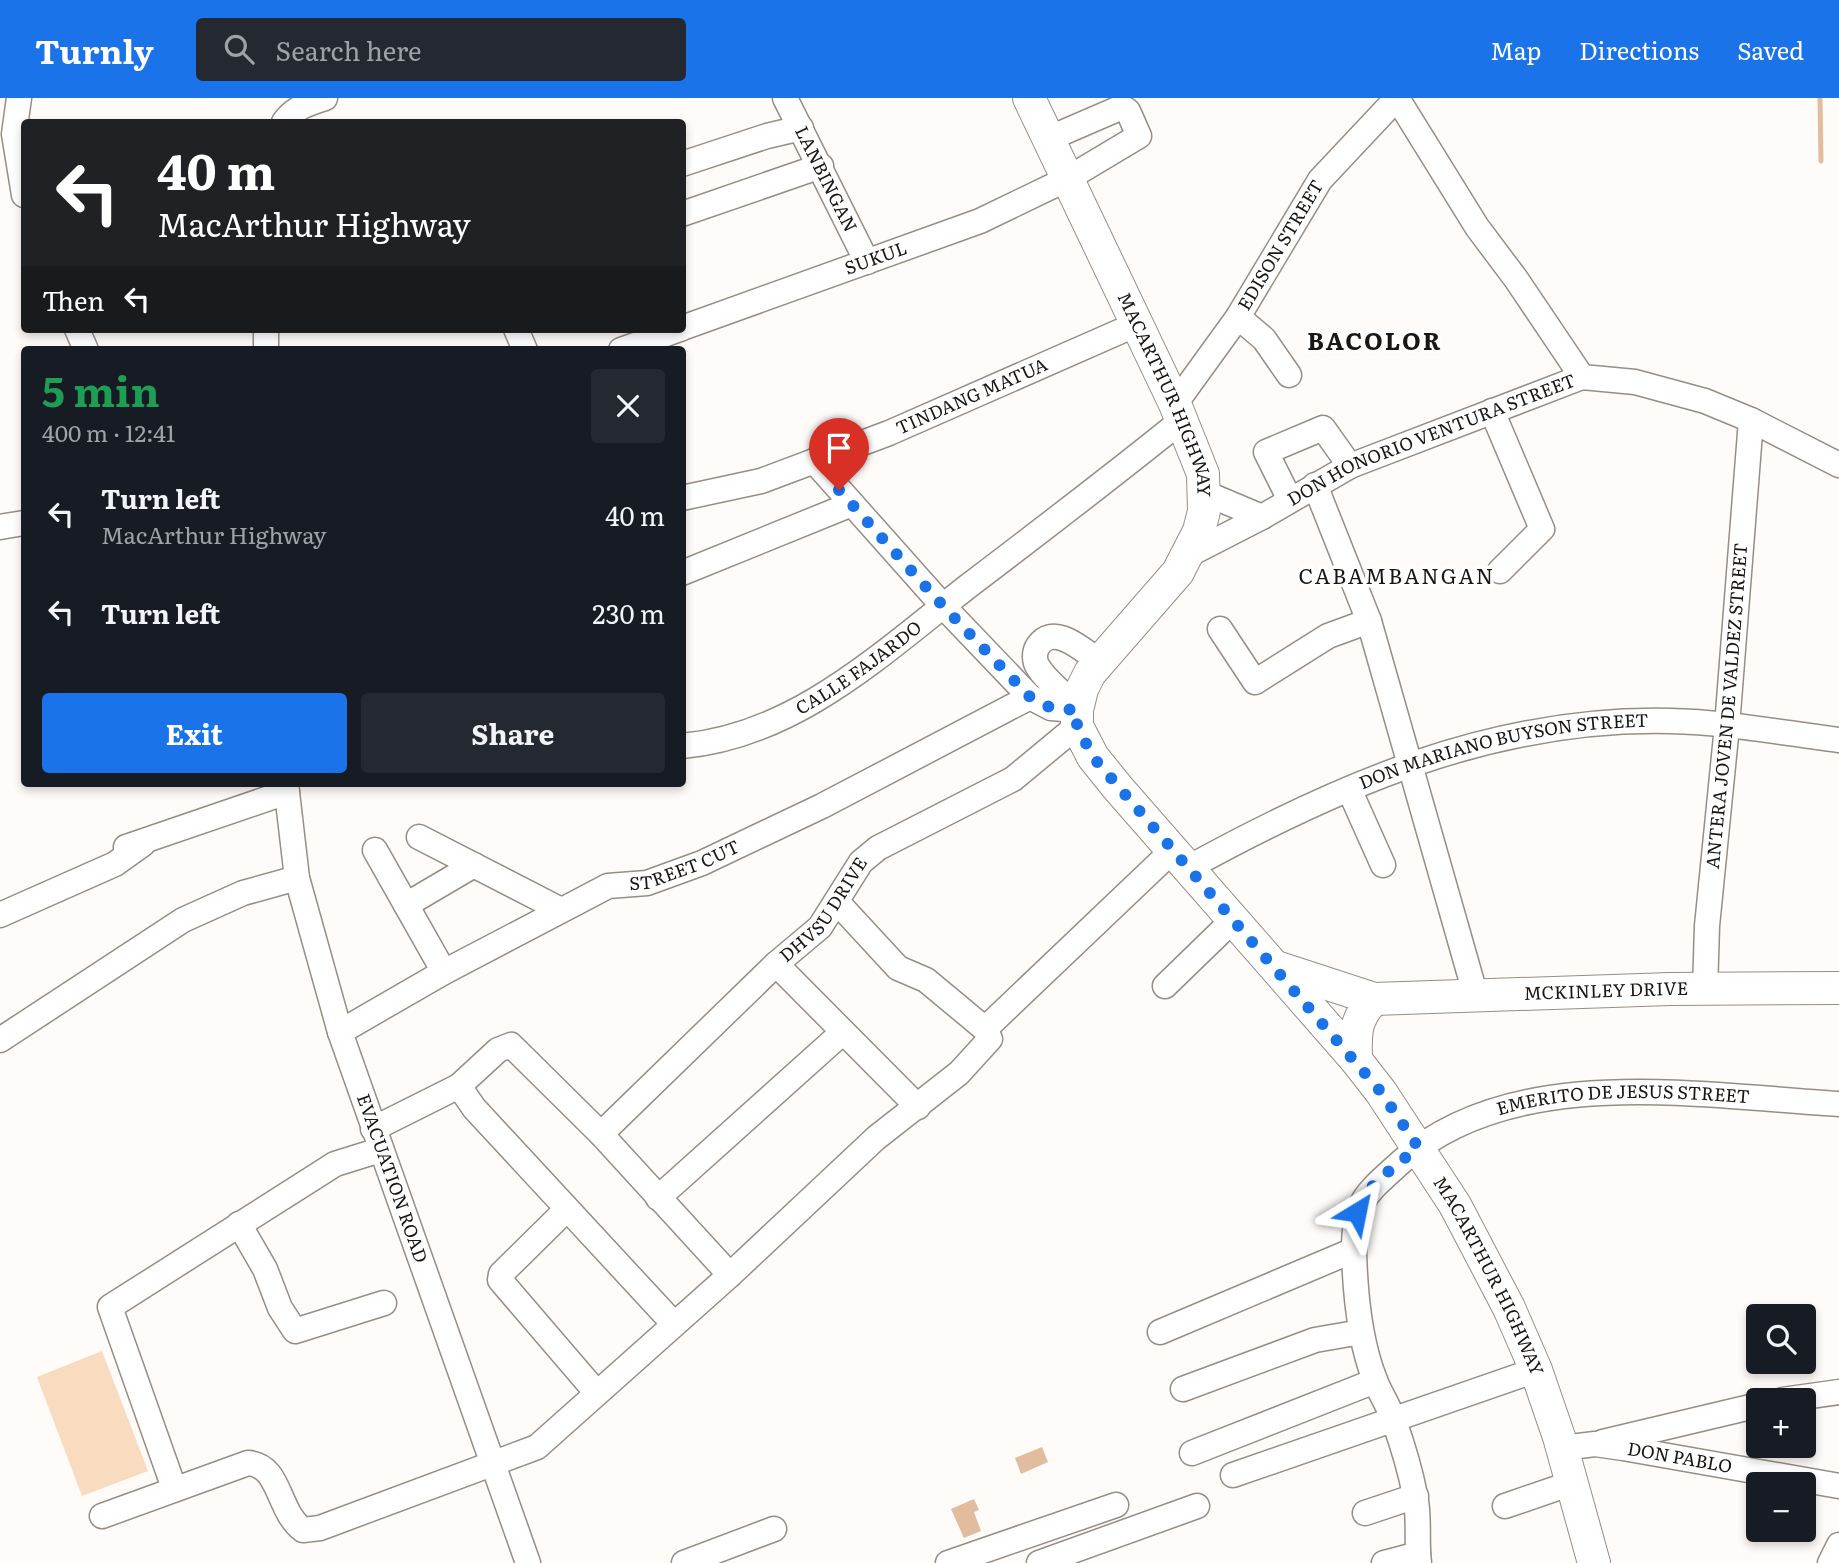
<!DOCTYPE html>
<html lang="en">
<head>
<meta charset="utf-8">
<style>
  body { margin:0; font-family:Literata,serif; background:#242831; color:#f1f3f6; height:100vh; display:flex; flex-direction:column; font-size:26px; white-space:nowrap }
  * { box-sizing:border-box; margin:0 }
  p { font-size:23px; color:#9ea1a6 }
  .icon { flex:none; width:38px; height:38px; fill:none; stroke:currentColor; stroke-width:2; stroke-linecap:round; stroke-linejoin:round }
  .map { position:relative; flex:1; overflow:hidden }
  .details { position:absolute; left:21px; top:248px; width:665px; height:441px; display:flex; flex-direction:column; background:#171b24; border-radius:7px; box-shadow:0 4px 10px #0003 }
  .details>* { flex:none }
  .top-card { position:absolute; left:21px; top:21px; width:665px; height:214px; border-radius:7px; box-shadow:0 4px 10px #0003; background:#202124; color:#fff; overflow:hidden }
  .fabs { position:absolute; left:1746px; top:1206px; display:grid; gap:14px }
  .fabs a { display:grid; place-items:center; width:70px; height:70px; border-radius:7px; background:#171b24; box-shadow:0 4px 10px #0003; font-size:35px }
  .pin { position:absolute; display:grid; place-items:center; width:60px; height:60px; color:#fff; margin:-72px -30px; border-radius:50% 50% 50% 0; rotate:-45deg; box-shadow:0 0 7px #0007 }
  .pin .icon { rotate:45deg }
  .me { position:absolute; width:77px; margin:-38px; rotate:35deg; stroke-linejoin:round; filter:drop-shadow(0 0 5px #0008) }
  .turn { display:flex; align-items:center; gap:24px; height:147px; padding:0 21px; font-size:32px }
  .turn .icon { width:91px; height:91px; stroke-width:2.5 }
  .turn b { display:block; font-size:49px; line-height:60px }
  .then { display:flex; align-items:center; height:66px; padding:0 21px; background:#0003; gap:14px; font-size:26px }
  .round { display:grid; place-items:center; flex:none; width:74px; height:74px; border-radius:7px; background:#242831 }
  .headline { display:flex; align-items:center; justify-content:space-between; height:119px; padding:0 21px }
  h1 { font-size:42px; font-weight:700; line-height:52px; color:#1e9e55 }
  .action { display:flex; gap:14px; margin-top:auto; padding:14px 21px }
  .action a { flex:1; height:80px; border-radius:7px; background:#1a73e8; color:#fff; font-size:28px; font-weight:700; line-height:80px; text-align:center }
  .action a+a { background:#242831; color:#f1f3f6 }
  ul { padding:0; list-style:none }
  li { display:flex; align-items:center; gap:21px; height:98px; padding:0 21px }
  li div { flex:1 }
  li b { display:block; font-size:26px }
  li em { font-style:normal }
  header { display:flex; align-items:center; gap:42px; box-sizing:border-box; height:98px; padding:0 35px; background:#1a73e8; color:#fff }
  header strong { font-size:33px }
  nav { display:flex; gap:38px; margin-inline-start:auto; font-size:24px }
  .search { width:490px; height:63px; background:#242831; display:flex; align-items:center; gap:18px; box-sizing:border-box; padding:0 24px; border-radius:7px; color:#9ea1a6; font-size:26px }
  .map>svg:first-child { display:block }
  .green { fill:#f9dbc0 }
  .water { fill:#e1bd9d }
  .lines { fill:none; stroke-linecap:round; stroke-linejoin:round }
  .stream { stroke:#e1bd9d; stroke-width:5 }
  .minor-casing { stroke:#988d84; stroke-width:27 }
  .major-casing { stroke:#988d84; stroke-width:34 }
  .minor { stroke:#fff; stroke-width:24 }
  .major { stroke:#fff; stroke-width:32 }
  .route { stroke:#1a73e8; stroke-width:12; stroke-dasharray:0 21.6 }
  .labels { text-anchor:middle; stroke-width:7; stroke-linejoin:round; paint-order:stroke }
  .street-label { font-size:18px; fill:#1a1613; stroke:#fff }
  .quarter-label { font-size:21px; letter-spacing:2px; fill:#1a1613; stroke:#fff }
  .district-label { font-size:24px; font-weight:bold; letter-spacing:2px; fill:#1a1613; stroke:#fff }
</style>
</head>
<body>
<header>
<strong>Turnly</strong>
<div class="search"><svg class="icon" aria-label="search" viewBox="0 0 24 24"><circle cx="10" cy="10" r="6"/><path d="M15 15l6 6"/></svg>Search here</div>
<nav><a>Map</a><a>Directions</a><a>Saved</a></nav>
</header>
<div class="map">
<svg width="1839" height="1465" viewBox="0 0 1839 1465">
  <rect width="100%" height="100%" fill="#fefbf9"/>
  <!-- green -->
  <path class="green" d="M102,1253L148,1373L82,1398L37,1279Z"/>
  <!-- water -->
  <g class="water">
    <path d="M1042,1349L1048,1364L1021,1376L1015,1360Z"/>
    <path d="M974,1401L979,1412L974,1414L981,1433L964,1440L951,1411Z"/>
  </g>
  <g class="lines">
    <!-- stream -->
    <path class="stream" d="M1820,0L1821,63"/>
    <defs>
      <g id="minor">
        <path d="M19,0L14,36L24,97"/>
        <path id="s1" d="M785,0L867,164"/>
        <path d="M284,24C294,10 309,5 325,0"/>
        <path d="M682,66L767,38L801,30"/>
        <path d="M682,116L821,68"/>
        <path d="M1238,219L1264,241L1289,277"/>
        <path id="s2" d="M682,230L980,123L1067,81L1139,38L1128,13L1122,9L1048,41"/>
        <path d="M77,231L86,252"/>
        <path d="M266,231V252"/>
        <path d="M516,231L525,252"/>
        <path d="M621,252L680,231"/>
        <path id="s3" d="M1175,306L1238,219L1320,82L1397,0L1477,129L1516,181L1582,279"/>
        <path d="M1492,313L1542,431L1500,473"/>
        <path d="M814,363L943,508L1030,599L1051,610L1077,612"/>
        <path d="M1315,387L1369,523L1475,895"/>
        <path d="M1205,395L1262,419"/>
        <path id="s4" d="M682,400L761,383L889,335L1137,226"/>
        <path d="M1290,402L1266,354L1323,330L1350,368"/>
        <path d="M0,429L24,425"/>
        <path id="s5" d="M1188,457L1262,419L1350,368L1582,279L1635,284L1705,303L1751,322L1839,367"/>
        <path d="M682,475L852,406"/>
        <path d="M1220,531L1255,584L1328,538L1369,523"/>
        <path d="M1077,609C1065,597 1047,584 1038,569C1034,563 1034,554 1038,548C1054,524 1084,553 1100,564"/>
        <path id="s6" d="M682,648C797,638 884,553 971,486C1042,432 1113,378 1182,322"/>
        <path id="s7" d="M286,686L297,780L340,934L528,1465"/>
        <path d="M1349,691L1383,767"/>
        <path d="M419,739L561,812"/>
        <path d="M126,749L287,694"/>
        <path d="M375,752L444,874"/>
        <path id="s8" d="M1188,770C1339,687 1494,619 1670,623C1726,624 1783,635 1839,642"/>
        <path d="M406,807L474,767"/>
        <path d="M0,817L115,766L143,746"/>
        <path d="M776,866L918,1009"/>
        <path d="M1165,888L1233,822"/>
        <path id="s9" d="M1705,892L1707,828L1727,628L1751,322"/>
        <path d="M985,931L1173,752"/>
        <path id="s10" d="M340,934L444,874L608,788L647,785L702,765L822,708L1030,599"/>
        <path d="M0,942L183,822L243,795L297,780"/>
        <path d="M459,988L474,1010L674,1226"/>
        <path d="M373,1031L459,988L498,952L511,947L601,1036L730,1177"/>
        <path id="s11" d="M601,1036L776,866L820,829L861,764L878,750L1013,681L1077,628"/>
        <path d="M658,1100L843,934"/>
        <path d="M566,1112L501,1176L500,1182L596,1294"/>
        <path d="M239,1126L265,1171L280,1210L295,1233L384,1205"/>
        <path d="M1160,1234L1354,1152"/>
        <path d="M1183,1291L1315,1242L1361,1234"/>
        <path d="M1782,1302L1839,1294"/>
        <path d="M1603,1344L1759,1307"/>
        <path id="s12" d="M1562,1350L1595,1346L1623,1350L1839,1388"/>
        <path d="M1192,1355L1375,1283"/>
        <path d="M1233,1377L1536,1272"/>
        <path d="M174,1390L110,1209L335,1066L380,1052"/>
        <path d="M1505,1408L1572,1385"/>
        <path d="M1365,1415L1416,1398"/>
        <path d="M102,1418L248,1365C281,1367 277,1413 303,1432L320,1430L537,1349L730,1177L876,1040L959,975L990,941L985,931L926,882L898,870L837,804"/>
        <path d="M684,1465L774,1431"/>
        <path d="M948,1465L1116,1407"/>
        <path d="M1039,1465L1197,1408"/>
        <path d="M1384,1465L1418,1456"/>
        <path id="s13" d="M1419,1465C1416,1442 1420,1419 1415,1397C1410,1371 1402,1345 1393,1320C1388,1307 1380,1295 1375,1282C1359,1242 1355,1195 1354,1152C1354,1102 1366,1096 1401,1064C1513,964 1701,998 1839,1006"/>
        <path d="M1830,1465L1839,1447"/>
      </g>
      <g id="major">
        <path id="s14" d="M1029,0L1175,306L1203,376L1204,413L1199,433L1178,474L1090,575L1082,591L1077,612V628L1093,659L1118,690L1356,962L1381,994L1455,1107L1509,1210L1536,1272L1559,1339L1594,1465"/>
        <path id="s15" d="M1279,870L1374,901L1670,891L1839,890"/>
        <path d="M1356,962C1355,936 1355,920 1374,901"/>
      </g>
    </defs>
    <!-- minor casing -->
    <use href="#minor" class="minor-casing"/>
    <!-- major casing -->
    <use href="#major" class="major-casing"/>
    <!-- minor -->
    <use href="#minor" class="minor"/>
    <!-- major -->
    <use href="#major" class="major"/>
  </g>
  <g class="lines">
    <!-- route -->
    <path class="route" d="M839,392L943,508L1030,599L1051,610L1077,612V628L1093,659L1381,994L1418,1049C1398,1067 1364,1088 1357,1114"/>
  </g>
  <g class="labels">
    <!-- street labels -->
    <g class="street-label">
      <text dy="6" stroke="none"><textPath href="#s1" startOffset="91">LANBINGAN</textPath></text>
      <text dy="6" stroke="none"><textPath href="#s3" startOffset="191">EDISON STREET</textPath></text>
      <text dy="6" stroke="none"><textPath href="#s2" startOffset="206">SUKUL</textPath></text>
      <text dy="6" stroke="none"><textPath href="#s14" startOffset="327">MACARTHUR HIGHWAY</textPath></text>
      <text dy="6" stroke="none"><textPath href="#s4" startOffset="308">TINDANG MATUA</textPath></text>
      <text dy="6" stroke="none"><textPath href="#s5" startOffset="270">DON HONORIO VENTURA STREET</textPath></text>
      <text dy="6" stroke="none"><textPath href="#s6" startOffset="196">CALLE FAJARDO</textPath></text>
      <text dy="6" stroke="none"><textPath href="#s9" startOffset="285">ANTERA JOVEN DE VALDEZ STREET</textPath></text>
      <text dy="6" stroke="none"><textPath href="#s8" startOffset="340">DON MARIANO BUYSON STREET</textPath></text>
      <text dy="6" stroke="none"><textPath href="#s10" startOffset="385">STREET CUT</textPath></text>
      <text dy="6" stroke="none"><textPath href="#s11" startOffset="317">DHVSU DRIVE</textPath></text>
      <text dy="6" stroke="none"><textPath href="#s15" startOffset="332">MCKINLEY DRIVE</textPath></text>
      <text dy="6" stroke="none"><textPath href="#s13" startOffset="665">EMERITO DE JESUS STREET</textPath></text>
      <text dy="6" stroke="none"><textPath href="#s7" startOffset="410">EVACUATION ROAD</textPath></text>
      <text dy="6" stroke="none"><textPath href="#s14" startOffset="1398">MACARTHUR HIGHWAY</textPath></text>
      <text dy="6" stroke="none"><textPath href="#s12" startOffset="119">DON PABLO</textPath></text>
    </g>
    <!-- quarter labels -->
    <g class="quarter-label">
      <text x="1397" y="486">CABAMBANGAN</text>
    </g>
    <!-- district labels -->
    <g class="district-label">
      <text x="1375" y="252">BACOLOR</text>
    </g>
  </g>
</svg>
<div class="fabs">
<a><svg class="icon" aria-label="search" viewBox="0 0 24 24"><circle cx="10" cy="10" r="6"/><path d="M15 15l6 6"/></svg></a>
<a>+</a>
<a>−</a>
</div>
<div class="pin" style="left:839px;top:392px;background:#d93025"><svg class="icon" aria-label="arrive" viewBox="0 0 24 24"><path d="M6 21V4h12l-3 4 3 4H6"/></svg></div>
<svg class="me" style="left:1357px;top:1114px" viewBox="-20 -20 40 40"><path d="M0-17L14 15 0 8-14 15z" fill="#1a73e8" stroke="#fff" stroke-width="4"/></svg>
<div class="top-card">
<div class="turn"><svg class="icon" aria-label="left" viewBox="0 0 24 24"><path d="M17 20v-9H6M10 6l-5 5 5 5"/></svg><div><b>40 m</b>MacArthur Highway</div></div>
<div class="then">Then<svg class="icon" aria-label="left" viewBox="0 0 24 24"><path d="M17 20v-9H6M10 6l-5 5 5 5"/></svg></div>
</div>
<section class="details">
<div class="headline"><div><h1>5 min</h1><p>400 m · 12:41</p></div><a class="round"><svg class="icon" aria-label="close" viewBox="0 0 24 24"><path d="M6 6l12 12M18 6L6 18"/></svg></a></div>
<ul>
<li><svg class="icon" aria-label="left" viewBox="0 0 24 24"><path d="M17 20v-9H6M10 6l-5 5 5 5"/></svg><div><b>Turn left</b><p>MacArthur Highway</p></div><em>40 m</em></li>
<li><svg class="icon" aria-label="left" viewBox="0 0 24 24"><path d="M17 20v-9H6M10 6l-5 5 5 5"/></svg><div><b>Turn left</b></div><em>230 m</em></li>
</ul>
<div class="action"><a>Exit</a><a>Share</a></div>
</section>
</div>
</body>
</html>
